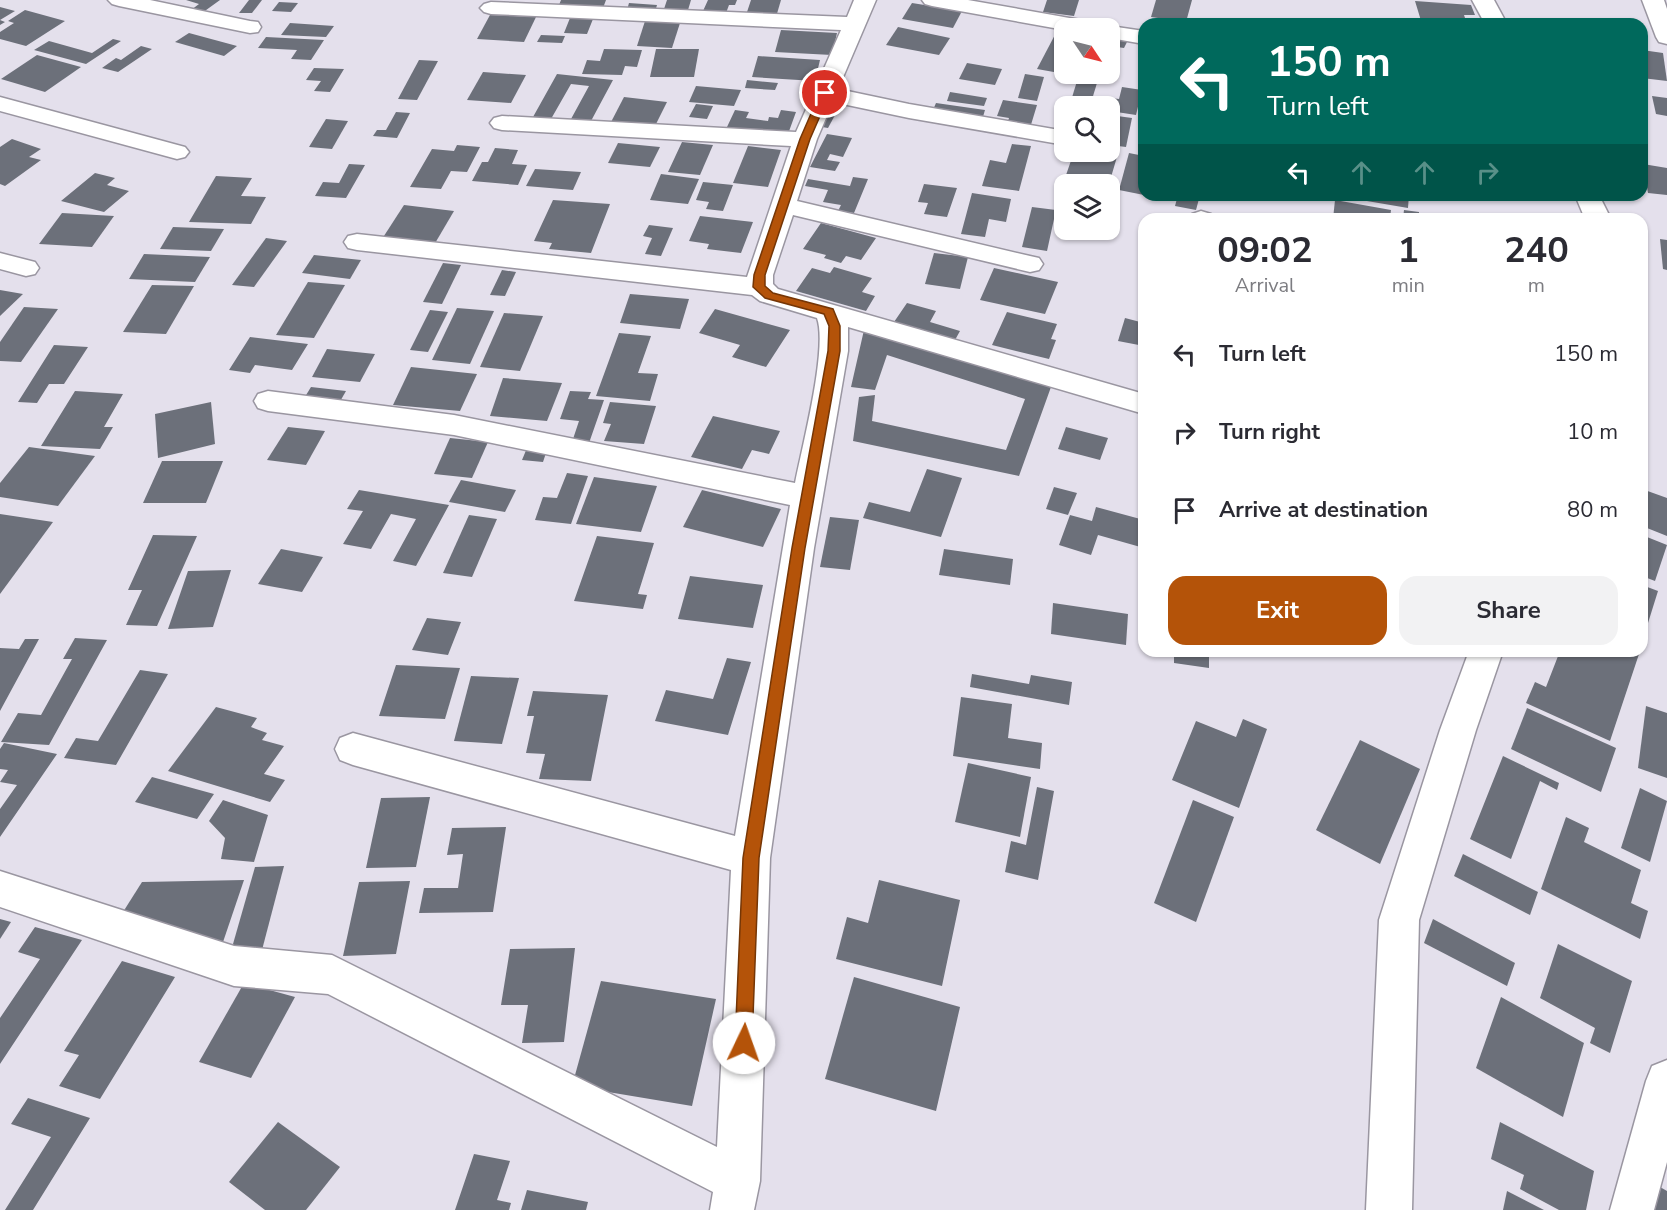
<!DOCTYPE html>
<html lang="en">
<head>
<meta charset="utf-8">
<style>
  body { margin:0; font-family:"Nunito Sans",sans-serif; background:#f2f2f3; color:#2b2b33; height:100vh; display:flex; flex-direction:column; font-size:22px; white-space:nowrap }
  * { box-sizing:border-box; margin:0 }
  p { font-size:20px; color:#7c7c81 }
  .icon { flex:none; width:33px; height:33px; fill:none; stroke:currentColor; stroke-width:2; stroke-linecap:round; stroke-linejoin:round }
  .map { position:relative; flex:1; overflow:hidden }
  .drawer { position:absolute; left:1138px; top:213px; width:510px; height:444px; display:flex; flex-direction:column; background:#fff; border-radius:18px; box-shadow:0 2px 4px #0004 }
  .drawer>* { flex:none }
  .top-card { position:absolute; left:1138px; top:18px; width:510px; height:183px; border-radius:18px; box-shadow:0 2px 4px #0004; background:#00695c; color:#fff; overflow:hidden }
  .needle { width:39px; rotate:125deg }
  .fabs { position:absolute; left:1054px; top:18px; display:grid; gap:12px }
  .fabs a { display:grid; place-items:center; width:66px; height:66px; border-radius:12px; background:#fff; box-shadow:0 2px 4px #0004; font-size:30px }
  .pin { position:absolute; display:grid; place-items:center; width:51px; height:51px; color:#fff; margin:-26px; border:3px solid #fff; border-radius:50%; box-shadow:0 2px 6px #0007 }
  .me { position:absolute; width:66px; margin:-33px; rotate:3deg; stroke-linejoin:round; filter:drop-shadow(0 0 4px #0008) }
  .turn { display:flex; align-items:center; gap:21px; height:126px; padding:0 30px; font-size:27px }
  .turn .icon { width:78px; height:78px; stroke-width:2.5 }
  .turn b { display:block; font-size:42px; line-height:51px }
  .lanes { display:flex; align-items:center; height:57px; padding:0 30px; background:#0003; justify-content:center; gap:30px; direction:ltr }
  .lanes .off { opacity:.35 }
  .eta { display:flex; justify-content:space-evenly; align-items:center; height:102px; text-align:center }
  .eta b { font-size:36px; font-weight:700; line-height:42px }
  .primary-button { display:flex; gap:12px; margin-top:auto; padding:12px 30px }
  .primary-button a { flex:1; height:69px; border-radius:18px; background:#b45309; color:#fff; font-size:24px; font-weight:700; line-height:69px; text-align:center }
  .primary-button a+a { background:#f2f2f3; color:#2b2b33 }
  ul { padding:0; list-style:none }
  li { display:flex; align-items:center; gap:18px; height:78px; padding:0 30px }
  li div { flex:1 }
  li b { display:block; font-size:22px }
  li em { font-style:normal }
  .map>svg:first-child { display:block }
  .building { fill:#6c707a }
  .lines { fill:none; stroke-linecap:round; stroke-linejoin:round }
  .minor-casing { stroke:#9a96a1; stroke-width:3 }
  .minor { fill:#fff; fill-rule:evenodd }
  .route { fill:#b45309; stroke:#753606; stroke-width:1.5 }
</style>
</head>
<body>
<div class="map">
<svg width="1667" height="1210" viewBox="0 0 1667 1210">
  <rect width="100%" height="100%" fill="#e4e0ec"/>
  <!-- building -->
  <g class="building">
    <path d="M186,0H220L202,13L191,10L199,4Z"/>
    <path d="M249,0H262L252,13H239Z"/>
    <path d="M561,0H606L603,8L559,5Z"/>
    <path d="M667,0H691L688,10L664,9Z"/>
    <path d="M708,0H737L735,5H729L726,13L703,11Z"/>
    <path d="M751,0H781L776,17L746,15Z"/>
    <path d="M1047,0H1079L1074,16L1043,12Z"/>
    <path d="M1156,0H1192L1186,22L1151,17Z"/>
    <path d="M1415,1L1471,5L1475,15H1464L1466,21L1477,22L1478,24H1422Z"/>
    <path d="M279,2L298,3L291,12L272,11Z"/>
    <path d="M629,3L657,5L655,12L627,10Z"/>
    <path d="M912,3L962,11L953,28L902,19Z"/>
    <path d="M0,7L15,11L0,20L5,22L0,25Z"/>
    <path d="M25,10L65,21L26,46L0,39V32L14,23L8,21Z"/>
    <path d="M490,15L536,17L524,42L477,39Z"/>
    <path d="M570,18L593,19L587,34L564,33Z"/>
    <path d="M645,21L680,23L672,48L637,46Z"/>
    <path d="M290,23L334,26L326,37L281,35Z"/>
    <path d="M898,27L950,38L939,55L886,45Z"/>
    <path d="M1058,29L1065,30V74L1037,69Z"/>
    <path d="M781,30L837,33L832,55L775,52Z"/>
    <path d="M189,33L237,46L224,56L175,42Z"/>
    <path d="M541,35L565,36L562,43L537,42Z"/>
    <path d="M266,37L324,40L311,60L291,59L297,50L258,48Z"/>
    <path d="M1110,38L1127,42L1124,48L1110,46Z"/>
    <path d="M113,39L121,41L86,64L34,50L49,41L92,53Z"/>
    <path d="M141,46L152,49L118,72L102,68L116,58L121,60Z"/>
    <path d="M604,49L642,50L637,67L625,66L622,75L582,74L587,60L600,61Z"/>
    <path d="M656,49H699L694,77H650Z"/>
    <path d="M1642,50L1663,53L1667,81L1642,78Z"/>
    <path d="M37,55L81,67L45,92L1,79Z"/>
    <path d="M758,56L820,60L815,81L752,77Z"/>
    <path d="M419,60L438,61L417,100L398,99Z"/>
    <path d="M967,63L1002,69L995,85L959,79Z"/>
    <path d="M314,68L344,69L330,92L314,91L321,81L306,80Z"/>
    <path d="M483,72L526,75L511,103L467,100Z"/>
    <path d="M557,74L613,80L591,121L571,119L589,86L571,84L551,119L533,117Z"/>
    <path d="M1025,74L1044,77L1037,101L1018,98Z"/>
    <path d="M747,80L778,83L775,90L745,88Z"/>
    <path d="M1077,81L1097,83L1090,106L1070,104Z"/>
    <path d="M696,86L741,90L734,106L689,102Z"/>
    <path d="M1122,87L1142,90L1136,115L1110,111V106H1098L1101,97L1119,99Z"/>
    <path d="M950,92L987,98L984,106L947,101Z"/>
    <path d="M1652,96L1667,98V116L1656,114Z"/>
    <path d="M624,97L667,102L653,130L610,124Z"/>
    <path d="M1003,100L1037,105L1030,128L1007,124L1009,118L997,116Z"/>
    <path d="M829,102L841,104L828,128L816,126Z"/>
    <path d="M936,103L985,110L982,120L932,112Z"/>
    <path d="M696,104L713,106L707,119L689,117Z"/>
    <path d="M1064,107H1065V131L1057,130Z"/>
    <path d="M735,110L749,112L746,118L768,121L769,117L778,118L781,110L796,112L788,134L727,127Z"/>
    <path d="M396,112L410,113L397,138L373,136L377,130H386Z"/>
    <path d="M1110,115L1132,118L1126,147L1110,145Z"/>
    <path d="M326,119L348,121L332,149L309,147Z"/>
    <path d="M827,134L852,138L843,157L830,154L827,160L840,162L835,171L810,167Z"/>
    <path d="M12,139L41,149L29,157L41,160L5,186L0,184V147Z"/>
    <path d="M682,142L713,145L700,175L668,172Z"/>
    <path d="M618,143L660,147L650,167L608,163Z"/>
    <path d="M1012,144L1031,146L1019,191L982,186L990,160L1006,163Z"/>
    <path d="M457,145L480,147L467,172L451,171L441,189L410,187L432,149L454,151Z"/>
    <path d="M748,146L781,150L768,187L733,183Z"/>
    <path d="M495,148L518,150L512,164L527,165L518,185L472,181L482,162H488Z"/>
    <path d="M1110,148L1119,150L1109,184H1065V203L1057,201L1074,152H1110Z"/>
    <path d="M1129,153L1144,156V195L1119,190Z"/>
    <path d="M349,164L365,165L346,198L315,196L323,182L339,183Z"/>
    <path d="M1643,164L1667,168V195L1648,193Z"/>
    <path d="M535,169L581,172L573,190L526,186Z"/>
    <path d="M95,173L115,178L107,185L129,191L104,212L61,201Z"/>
    <path d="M661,174L699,179L688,204L650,200Z"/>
    <path d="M216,176L252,178L241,196L266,197L251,224L189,222Z"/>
    <path d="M853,177L868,179L854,213L838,211L841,205L823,202L828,190L805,186L808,179L850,186Z"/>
    <path d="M703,182L733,185L723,211L706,209L709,202L696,200Z"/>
    <path d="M924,184L957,188L947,217L924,214L928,203L918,202Z"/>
    <path d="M972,193L1011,199L1006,222L989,219L985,237L961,234Z"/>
    <path d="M1178,195H1200L1196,210L1175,206Z"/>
    <path d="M1361,195H1409L1408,208L1361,200Z"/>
    <path d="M553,200L610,204L591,253L549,249L552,243L534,241Z"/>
    <path d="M1335,200L1391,210L1390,219H1333Z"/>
    <path d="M404,205L454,211L434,245L382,239Z"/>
    <path d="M1032,207L1056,210L1047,251L1022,247Z"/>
    <path d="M1404,210L1419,212V219H1403Z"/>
    <path d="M62,213L114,216L92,247L39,244Z"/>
    <path d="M700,216L753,222L741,253L707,249L709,244L689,241Z"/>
    <path d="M821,223L876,238L861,260L846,256L841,263L824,258L826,255L803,249Z"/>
    <path d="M649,225L673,228L661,256L645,254L652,238L643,236Z"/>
    <path d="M173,227L224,229L211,251L160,249Z"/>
    <path d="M266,238L287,241L254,287L232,285Z"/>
    <path d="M1660,239L1667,240V270L1663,269Z"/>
    <path d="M934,253L968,257L960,289L925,284Z"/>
    <path d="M144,254L210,257L195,282L129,279Z"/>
    <path d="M314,255L361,260L350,279L302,273Z"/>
    <path d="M443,263L461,265L442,304L423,302Z"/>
    <path d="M834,267L872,278L862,292L875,296L866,311L796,291L812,268L830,273Z"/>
    <path d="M994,268L1058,282L1045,314L980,300Z"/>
    <path d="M502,270L516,272L505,296L490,295Z"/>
    <path d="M308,282L345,285L314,338L276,335Z"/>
    <path d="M152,285L194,286L166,334L123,332Z"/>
    <path d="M0,290L23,294L0,316Z"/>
    <path d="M630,294L689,299L680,329L620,323Z"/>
    <path d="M907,303L936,311L930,322L960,331L955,340L894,322Z"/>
    <path d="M24,307L58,309L21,362L0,361V342Z"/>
    <path d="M457,308L494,311L470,364L432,360Z"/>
    <path d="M715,309L790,330L766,367L732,357L740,345L699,333Z"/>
    <path d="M430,310L448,312L428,352L410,350Z"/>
    <path d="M1007,312L1057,324L1051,339L1056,340L1049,359L992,345Z"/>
    <path d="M504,313L543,316L520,371L480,367Z"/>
    <path d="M1125,318L1144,323V346L1118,341Z"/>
    <path d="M864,330L1051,387L1019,476L853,441L859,397L875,395L872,421L1006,450L1025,399L887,355L875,390L851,387Z"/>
    <path d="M619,333L651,336L638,373L658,374L650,401L596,396Z"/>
    <path d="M250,337L308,344L292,370L255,365L250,373L229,370Z"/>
    <path d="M54,345L88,347L64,384H49L37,403L18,402Z"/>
    <path d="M327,349L375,354L360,382L312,377Z"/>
    <path d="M411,367L477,374L460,411L393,405Z"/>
    <path d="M503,378L562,383L547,421L490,416Z"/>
    <path d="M311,387L346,391L338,405L303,400Z"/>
    <path d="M75,391L123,394L104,427H113L100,449L41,446Z"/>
    <path d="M570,391L591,392L588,399L604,400L589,443L572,442L579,421L560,419Z"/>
    <path d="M211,402L215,444L158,458L155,414Z"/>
    <path d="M610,402L656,406L644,444L604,441L611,424L603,423Z"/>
    <path d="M713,416L780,431L769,454L752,450L742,469L691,457Z"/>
    <path d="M288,427L325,431L306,465L267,460Z"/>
    <path d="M1066,427L1108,438L1100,460L1058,449Z"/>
    <path d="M450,438L488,442L472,478L434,474Z"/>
    <path d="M29,447L95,456L58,506L0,497V483Z"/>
    <path d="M527,448L547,450L543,462L522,460Z"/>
    <path d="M162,461H223L206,503H143Z"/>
    <path d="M927,469L962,478L941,537L863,518L869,502L910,512Z"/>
    <path d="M567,473L588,476L571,524L535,520L543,497L557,498Z"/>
    <path d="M594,477L657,486L641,532L576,524Z"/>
    <path d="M461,480L516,490L505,512L449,502Z"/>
    <path d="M1054,487L1077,493L1068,515L1046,509Z"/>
    <path d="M1642,489L1667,498V536L1642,526Z"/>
    <path d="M359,490L449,505L416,566L393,561L416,519L391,514L371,549L343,544L363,511L347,509Z"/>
    <path d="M702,490L781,509L763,547L683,527Z"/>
    <path d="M1096,507L1144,520V548L1098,535L1091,555L1059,545L1070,515L1092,521Z"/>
    <path d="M0,514L53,522L0,594Z"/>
    <path d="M469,515L497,519L472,577L443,573Z"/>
    <path d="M830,517L859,520L850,570L820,567Z"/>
    <path d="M153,535L197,536L157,626L126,625L142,590H128Z"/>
    <path d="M1642,535L1667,545L1655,581L1642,576Z"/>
    <path d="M597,536L654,543L638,594L647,595L643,609L574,601Z"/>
    <path d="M281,549L323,557L302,592L258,584Z"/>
    <path d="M944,549L1013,559L1010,585L939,575Z"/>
    <path d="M231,570L213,627L168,629L188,571Z"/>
    <path d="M690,576L763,585L753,628L678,619Z"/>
    <path d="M1642,585L1658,591L1643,639L1642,638Z"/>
    <path d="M1053,603L1128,614L1126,645L1051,634Z"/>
    <path d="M427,618L461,622L448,655L412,650Z"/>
    <path d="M75,638L107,640L49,745L1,742L18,713L41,715L72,659H63Z"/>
    <path d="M25,639H39L0,711V648L19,649Z"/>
    <path d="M1174,651H1209V668L1174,663Z"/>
    <path d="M1560,651H1640L1610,741L1526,703L1535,682L1546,687Z"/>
    <path d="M727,658L751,662L728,735L655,721L666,690L713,699Z"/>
    <path d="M396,665L460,668L445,719L379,716Z"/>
    <path d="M140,670L168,674L116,765L64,758L76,738L98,741Z"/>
    <path d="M972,674L1029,684L1031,675L1072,682L1069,705L970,687Z"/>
    <path d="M471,676L519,678L502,744L454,741Z"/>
    <path d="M533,691L608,695L591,781L539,779L545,754L526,753L534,716H527Z"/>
    <path d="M961,697L1012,704L1008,738L1042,743L1040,769L953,756Z"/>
    <path d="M1646,706L1667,713V778L1638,768Z"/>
    <path d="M216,707L257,718L251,727L267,733L262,740L284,746L264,774L285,780L270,802L168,771Z"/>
    <path d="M1527,708L1616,748L1601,792L1511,749Z"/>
    <path d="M1243,719L1267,729L1239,808L1172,780L1196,721L1236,737Z"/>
    <path d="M1360,740L1420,769L1380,864L1316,830Z"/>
    <path d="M4,743L57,754L0,837V809L17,785L0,782L8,770L0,769V749Z"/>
    <path d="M1503,756L1559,783L1557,790L1540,781L1511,859L1470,839Z"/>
    <path d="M968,763L1031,777L1020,837L955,822Z"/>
    <path d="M152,777L214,794L197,819L135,802Z"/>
    <path d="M1037,787L1054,791L1038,880L1005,872L1011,841L1026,845Z"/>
    <path d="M1640,788L1667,801L1650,862L1621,848Z"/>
    <path d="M430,797L416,867L366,868L381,798Z"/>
    <path d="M223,800L268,815L254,862L221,859L225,838L209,821Z"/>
    <path d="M1193,800L1234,817L1196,922L1154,903Z"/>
    <path d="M1566,817L1589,828L1584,842L1641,870L1631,903L1648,911L1640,939L1541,889Z"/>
    <path d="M506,827L493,912L419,913L424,888H458L463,854L447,855L452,828Z"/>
    <path d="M1463,854L1538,892L1530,915L1454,876Z"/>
    <path d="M284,866L262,950L231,951L255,867Z"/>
    <path d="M244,880L222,945L123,912L142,882Z"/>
    <path d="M879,880L960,900L942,986L836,959L847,917L868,923Z"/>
    <path d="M410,881L396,954L343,956L359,882Z"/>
    <path d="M0,919L11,922L0,939Z"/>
    <path d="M1433,919L1515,963L1507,986L1424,943Z"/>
    <path d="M35,927L82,940L0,1064V1018L40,959L18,952Z"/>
    <path d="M1558,944L1632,981L1610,1053L1590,1043L1595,1028L1540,998Z"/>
    <path d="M575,948L564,1042L522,1043L528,1005H501L510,949Z"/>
    <path d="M122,961L175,977L100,1099L59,1086L79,1055L64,1051Z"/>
    <path d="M854,977L960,1007L936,1111L825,1079Z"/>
    <path d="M601,981L716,999L692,1106L572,1086Z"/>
    <path d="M244,983L295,997L251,1078L199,1062Z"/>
    <path d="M1501,997L1584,1043L1563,1117L1476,1068Z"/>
    <path d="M28,1098L90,1118L33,1210H5L51,1137L11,1124Z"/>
    <path d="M278,1122L340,1167L306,1210H265L229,1182Z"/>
    <path d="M1500,1122L1594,1171L1586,1210H1559L1520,1189L1524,1175L1491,1159Z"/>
    <path d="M474,1154L510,1161L497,1200L511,1203L509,1210H455Z"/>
    <path d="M1653,1183L1667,1191V1210H1646Z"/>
    <path d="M527,1190L588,1202L586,1210H521Z"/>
    <path d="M1507,1191L1544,1210H1503Z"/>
  </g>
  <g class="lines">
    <defs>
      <g id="minor">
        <path d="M108,0H150L250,21L258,22L261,27L258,32L250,33L119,6L112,4Z"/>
        <path d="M854,0H876L838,89L909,104L1065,131V145L909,118L833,102L817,139L797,201L1030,256L1039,258L1043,264L1039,270L1030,272L793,215L773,275V284L778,289L1144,394V414L848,327V351L814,548L770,858L760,1181L754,1210H710L713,1192L328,994L234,986L0,907V871L234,946L332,955L717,1147L731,870L353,765L340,760L335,749L340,738L353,733L735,836L790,505L454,435L268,411L258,408L254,401L258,394L268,391L454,415L795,483C802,447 828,348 817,318L760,301L752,295L357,250L348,248L344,242L348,236L357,234L747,277L791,146L502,130L494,128L490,123L494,118L502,116L796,132L841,30L491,14L484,12L480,8L484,4L491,2L847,17Z"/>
        <path d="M922,0H968L1092,22L1100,23L1102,27L1110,26L1144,31V44L1110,38V28L1065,30L932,6L925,4Z"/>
        <path d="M1472,0H1494L1507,24H1485Z"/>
        <path d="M1642,0H1664L1667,9V44L1659,42L1656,37Z"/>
        <path d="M0,97L185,147L189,152L185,157L177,159L0,111Z"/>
        <path d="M1575,195H1599L1611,219H1585Z"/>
        <path d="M1201,211L1211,214L1215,219H1188L1192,214Z"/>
        <path d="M0,253L35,262L39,268L35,274L26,276L0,269Z"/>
        <path d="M1469,651H1503L1476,730L1419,920L1412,1210H1366L1379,920L1440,730Z"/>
        <path d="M1667,1060V1162L1654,1210H1610L1646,1081L1652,1066Z"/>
      </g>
    </defs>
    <!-- minor casing -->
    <use href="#minor" class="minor-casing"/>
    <!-- minor -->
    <use href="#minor" class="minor"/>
  </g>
  <!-- route -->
  <path class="route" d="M825,90L830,93L810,139L765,275V286L773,293L833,309L840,326V351L805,548L759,858L752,1043L750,1049L744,1052L737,1049L735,1043L743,858L792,548L828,351L829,326L824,314L765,298L753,287L754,275L800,139L820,93Z"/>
</svg>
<div class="fabs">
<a><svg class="needle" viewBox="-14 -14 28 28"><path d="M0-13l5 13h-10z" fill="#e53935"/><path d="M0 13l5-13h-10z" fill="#7c7c81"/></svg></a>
<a><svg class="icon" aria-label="search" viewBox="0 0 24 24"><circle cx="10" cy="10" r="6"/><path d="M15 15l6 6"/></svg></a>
<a><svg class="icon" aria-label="layers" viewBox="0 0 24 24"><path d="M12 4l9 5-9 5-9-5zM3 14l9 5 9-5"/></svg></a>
</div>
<div class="pin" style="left:825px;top:93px;background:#d93025"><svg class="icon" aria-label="arrive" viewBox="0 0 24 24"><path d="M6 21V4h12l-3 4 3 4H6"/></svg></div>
<svg class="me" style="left:744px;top:1043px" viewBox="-20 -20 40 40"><circle r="19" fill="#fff"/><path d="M0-13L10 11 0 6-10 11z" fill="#b45309"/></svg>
<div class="top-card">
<div class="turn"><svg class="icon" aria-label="left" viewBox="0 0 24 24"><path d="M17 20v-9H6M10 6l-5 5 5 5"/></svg><div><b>150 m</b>Turn left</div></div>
<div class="lanes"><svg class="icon" aria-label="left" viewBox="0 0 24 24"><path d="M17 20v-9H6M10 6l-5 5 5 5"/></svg><svg class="icon off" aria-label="ahead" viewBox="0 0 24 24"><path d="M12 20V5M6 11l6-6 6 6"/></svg><svg class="icon off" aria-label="ahead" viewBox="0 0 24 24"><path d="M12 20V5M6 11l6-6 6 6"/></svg><svg class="icon off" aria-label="right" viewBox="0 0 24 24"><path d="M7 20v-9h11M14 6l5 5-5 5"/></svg></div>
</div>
<section class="drawer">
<div class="eta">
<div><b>09:02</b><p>Arrival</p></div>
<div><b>1</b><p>min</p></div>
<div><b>240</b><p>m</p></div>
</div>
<ul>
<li><svg class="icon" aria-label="left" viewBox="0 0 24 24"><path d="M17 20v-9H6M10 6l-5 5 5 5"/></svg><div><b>Turn left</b></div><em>150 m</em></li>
<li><svg class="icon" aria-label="right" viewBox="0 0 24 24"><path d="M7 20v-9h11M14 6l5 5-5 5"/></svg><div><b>Turn right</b></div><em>10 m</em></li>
<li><svg class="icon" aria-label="arrive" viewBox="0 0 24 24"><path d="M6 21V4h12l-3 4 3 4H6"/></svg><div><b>Arrive at destination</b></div><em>80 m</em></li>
</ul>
<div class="primary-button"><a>Exit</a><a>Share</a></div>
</section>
</div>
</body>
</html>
